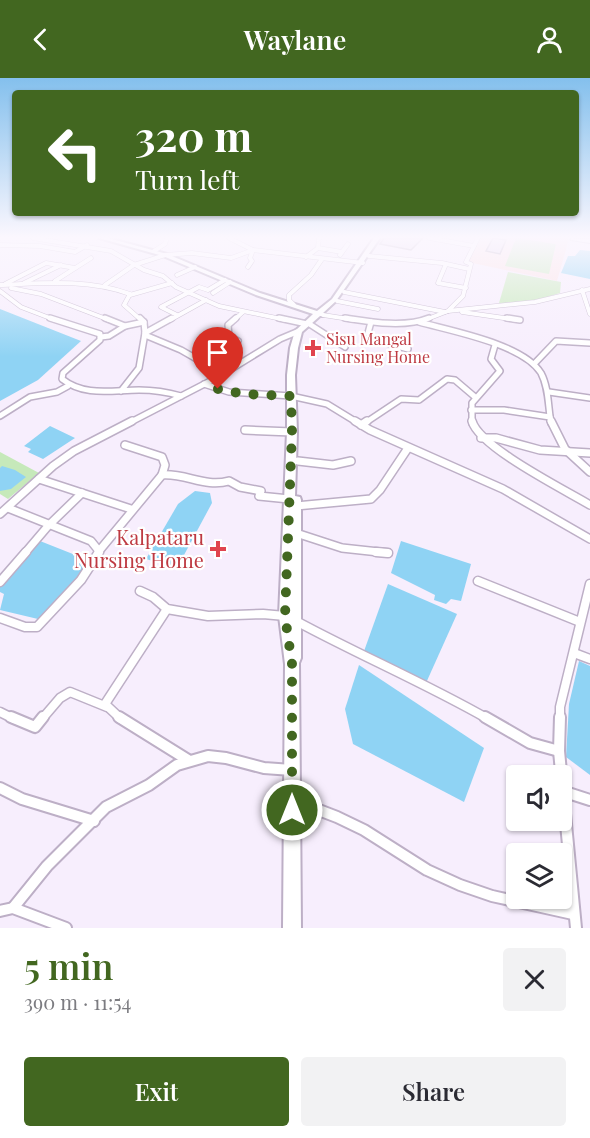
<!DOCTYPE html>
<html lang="en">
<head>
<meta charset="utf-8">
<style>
  body { margin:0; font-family:"Playfair Display",serif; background:#f2f2f3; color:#2b2b33; height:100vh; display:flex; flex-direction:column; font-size:22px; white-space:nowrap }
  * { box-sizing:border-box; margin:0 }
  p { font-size:20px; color:#7c7c81 }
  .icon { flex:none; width:33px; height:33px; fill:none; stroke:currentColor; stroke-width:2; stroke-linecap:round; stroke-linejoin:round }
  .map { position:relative; height:850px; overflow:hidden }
  .sheet { display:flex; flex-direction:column; background:#fff; flex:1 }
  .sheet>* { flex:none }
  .top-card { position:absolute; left:12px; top:12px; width:567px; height:126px; border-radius:6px; box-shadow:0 2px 4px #0004; background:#426720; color:#fff; overflow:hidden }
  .controls { position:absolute; left:506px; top:687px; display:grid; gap:12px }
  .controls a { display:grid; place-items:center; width:66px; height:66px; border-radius:6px; background:#fff; box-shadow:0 2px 4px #0004; font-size:30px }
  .pin { position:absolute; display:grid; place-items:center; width:51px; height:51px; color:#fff; margin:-62px -26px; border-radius:50% 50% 50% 0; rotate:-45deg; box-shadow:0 0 6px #0007 }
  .pin .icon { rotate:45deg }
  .me { position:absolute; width:66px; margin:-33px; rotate:0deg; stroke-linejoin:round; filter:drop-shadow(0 0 4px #0008) }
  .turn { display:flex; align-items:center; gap:21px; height:126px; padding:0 24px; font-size:27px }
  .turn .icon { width:78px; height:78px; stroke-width:2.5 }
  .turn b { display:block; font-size:42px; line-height:51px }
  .round { display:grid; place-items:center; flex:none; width:63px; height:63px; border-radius:6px; background:#f2f2f3 }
  .headline { display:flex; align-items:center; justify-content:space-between; height:102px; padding:0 24px }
  h1 { font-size:36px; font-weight:600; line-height:45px; color:#426720 }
  .button { display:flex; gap:12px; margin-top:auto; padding:12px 24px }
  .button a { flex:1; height:69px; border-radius:6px; background:#426720; color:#fff; font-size:24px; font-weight:600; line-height:69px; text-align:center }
  .button a+a { background:#f2f2f3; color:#2b2b33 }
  header { display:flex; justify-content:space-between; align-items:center; height:78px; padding:0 24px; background:#426720; color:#fff; font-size:27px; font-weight:600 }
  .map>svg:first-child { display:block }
  .education { fill:#fce1e3 }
  .green { fill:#c6e9ba }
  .water { fill:#8fd3f4 }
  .building { fill:#e1d2ea; stroke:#a597ae; stroke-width:1.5 }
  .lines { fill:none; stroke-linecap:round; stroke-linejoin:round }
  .street-far4-casing { stroke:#bdafc6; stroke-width:5 }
  .street-far3-casing { stroke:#bdafc6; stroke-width:8 }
  .street-far2-casing { stroke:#bdafc6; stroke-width:10 }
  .street-far1-casing { stroke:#bdafc6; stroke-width:11 }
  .street-casing { stroke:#bdafc6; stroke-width:14 }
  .secondary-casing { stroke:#bdafc6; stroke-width:4 }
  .highway-casing { stroke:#bdafc6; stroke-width:2 }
  .street-far4 { stroke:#fff; stroke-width:4 }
  .street-far3 { stroke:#fff; stroke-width:5 }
  .street-far2 { stroke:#fff; stroke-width:7 }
  .street-far1 { stroke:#fff; stroke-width:8 }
  .street { stroke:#fff; stroke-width:10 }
  .secondary { fill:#fff; fill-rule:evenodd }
  .highway { fill:#fff; fill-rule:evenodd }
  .route { stroke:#426720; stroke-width:10; stroke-dasharray:0 18 }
  .health-dot { fill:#e0444e; stroke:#fff; stroke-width:2 }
  .labels { text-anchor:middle; stroke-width:4.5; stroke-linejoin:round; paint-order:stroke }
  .far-health-label { font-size:16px; fill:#be3a42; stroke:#fff; text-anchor:start }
  .health-label { font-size:20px; fill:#be3a42; stroke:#fff; text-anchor:end }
</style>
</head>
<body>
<header><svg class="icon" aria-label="back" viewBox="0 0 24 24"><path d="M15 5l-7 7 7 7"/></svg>Waylane<svg class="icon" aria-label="person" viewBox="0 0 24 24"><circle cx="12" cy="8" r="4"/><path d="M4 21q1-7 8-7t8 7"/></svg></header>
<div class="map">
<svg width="590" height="850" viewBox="0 0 590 850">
  <rect width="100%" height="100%" fill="#f7eefd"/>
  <!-- education -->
  <path class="education" d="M480,160H563L569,161L557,203L468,184Z"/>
  <!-- green -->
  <g class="green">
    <path d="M516,160L556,166L549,196L505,188Z"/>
    <path d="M508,194L561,204L560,215L532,224L499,225Z"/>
    <path d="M0,374L39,395L8,421L0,416Z"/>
  </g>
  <!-- water -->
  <g class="water">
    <path d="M580,172L590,173V201L561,195L568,178H575Z"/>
    <path d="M0,231L81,263L38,302L0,323Z"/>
    <path d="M50,348L75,360L43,381L28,374L31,371L24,368Z"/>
    <path d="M2,388L15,392L26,399L11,411L0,413V390Z"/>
    <path d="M195,413L210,415L212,425L177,490L146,481L178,426Z"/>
    <path d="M40,463L88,482L77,500L78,501L51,533L47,532L38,541L0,532L4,516L0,514V509Z"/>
    <path d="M401,463L471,486L461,523L451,521L446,526L434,522L435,517L391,495Z"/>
    <path d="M388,506L457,536L426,605L363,576Z"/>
    <path d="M579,583L590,588V697L566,679L569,626Z"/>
    <path d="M359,587L484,670L464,724L353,666L345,631Z"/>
  </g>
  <!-- building -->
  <g class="building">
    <path d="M384,160H423L411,172L380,166Z"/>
    <path d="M493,160L506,162L500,176L486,173Z"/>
  </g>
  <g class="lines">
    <defs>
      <g id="street-far4">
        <path d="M33,160L111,173L144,192L163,198L176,209L219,228L286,242"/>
        <path d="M229,160L253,172L363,185"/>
        <path d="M429,160L474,168"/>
        <path d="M0,167L40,168L75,174L87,167"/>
        <path d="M318,170L342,174"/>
        <path d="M154,173L165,166L167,160"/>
        <path d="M340,177L348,166"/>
        <path d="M369,178L442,185L469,191"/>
        <path d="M306,179L318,170L319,160"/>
        <path d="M446,186L438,205L466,210"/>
        <path d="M248,189L252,183L250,180L253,172"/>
        <path d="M177,197L195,189"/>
        <path d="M55,203L91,180"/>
        <path d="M24,205L61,187"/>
        <path d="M5,206L46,185L75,190"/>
        <path d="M0,207C44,205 88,201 130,216L124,227L141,242"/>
        <path d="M105,207L134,187L165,177L192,175L231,180L253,172"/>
        <path d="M11,210L41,216L109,242"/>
        <path d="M582,212L590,236"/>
        <path d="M0,213L21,229L55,242"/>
        <path d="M344,214L445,234"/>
        <path d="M213,215L230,204"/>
        <path d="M130,217L172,205"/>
        <path d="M337,223L378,231"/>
        <path d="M294,227L289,222V217L311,197L322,181"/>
        <path d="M448,233L463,218L471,186L466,184L478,160"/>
        <path d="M462,234L518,242"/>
        <path d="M177,237L161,229L199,209L208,212L225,202"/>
        <path d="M323,237L355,242"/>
        <path d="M170,242L206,222"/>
        <path d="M234,242L243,234"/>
        <path d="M425,242L448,233L535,224L590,211"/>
      </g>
      <g id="street-far3">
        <path d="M50,240L100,256V262L63,295L62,301C85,319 112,312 139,312C153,312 167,314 181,318"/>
        <path d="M105,240L125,248"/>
        <path d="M236,240L228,247L229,258L238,263"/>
        <path d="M279,240L307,246"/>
        <path d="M345,240C371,244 404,250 429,240"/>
        <path d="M507,240L520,242"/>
        <path d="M371,244L368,255L372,261L408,271"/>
        <path d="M419,244C451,253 523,266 541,295C549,310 548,329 551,345"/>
        <path d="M311,247L345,269"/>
        <path d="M145,255L172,240"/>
        <path d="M145,257L181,272L223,296"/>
        <path d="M101,259L109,258L125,248L144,244"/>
        <path d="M534,286L556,263L590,265"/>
        <path d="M204,306L229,314L291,318L327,326L358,345"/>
        <path d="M121,313L139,290L145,255L144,244L140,240"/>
        <path d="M549,314L590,320"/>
        <path d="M471,332H504L550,339"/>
        <path d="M0,338L30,319L57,314L68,308"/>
        <path d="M129,345L218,299L280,261L299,253"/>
        <path d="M365,345L401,321L419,322L447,301L455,302L475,319"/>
        <path d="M472,345V325L500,293L491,281L495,267"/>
      </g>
      <g id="street-far2">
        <path d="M355,343L370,352L503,411L590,461"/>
        <path d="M472,343C479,369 565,412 590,427"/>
        <path d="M551,343L565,371L590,394"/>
        <path d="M361,347L367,343"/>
        <path d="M245,352L292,354"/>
        <path d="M481,360H496L540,372L590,375"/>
        <path d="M125,367L162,379L165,387L162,397"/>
        <path d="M298,383L333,387L351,383"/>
        <path d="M39,401L131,431"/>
        <path d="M296,428L371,421L380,412L408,370"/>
        <path d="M8,430L91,463L99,473L98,475"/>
        <path d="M0,436L53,388L74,373L132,343"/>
        <path d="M296,455L342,470L388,475"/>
        <path d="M99,473L162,397C186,395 205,410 229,403L240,409L261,413L259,418L289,421"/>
        <path d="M25,475L48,448L82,415"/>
      </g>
      <g id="street-far1">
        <path d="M376,474L388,475"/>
        <path d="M478,503L580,544"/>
        <path d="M0,504L26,474"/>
        <path d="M140,513L153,519L167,531L208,538L263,536L285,538"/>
        <path d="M0,540L25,549H37L81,502L99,474"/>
        <path d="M296,543C359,577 425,605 488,641"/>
        <path d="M574,575L590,581"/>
        <path d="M0,634L14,641"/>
        <path d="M42,641L60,620L70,614L107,629"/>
        <path d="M121,641L105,626L167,531"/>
        <path d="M560,641V629L590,506"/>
      </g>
      <g id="street">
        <path d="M11,639L35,649L43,639"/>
        <path d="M119,639L188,682"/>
        <path d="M485,639L530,665L559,673"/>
        <path d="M560,639L559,673L576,850"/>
        <path d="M0,710L22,721L94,743"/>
        <path d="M562,713L590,722"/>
        <path d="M292,732L311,729L337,739L364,752L427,792L460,807L492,818L573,836"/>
        <path d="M13,830L47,788L106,729L149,707L177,687L208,678L226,680L264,690L292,692"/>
        <path d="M0,833L13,830L66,850"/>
      </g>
      <path id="secondary" d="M99,160H108L167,176L260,215L317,233L332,221L374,160H380L336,223L323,235L326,237L324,238H320L302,254L298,270L295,297L297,354L295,418L300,419L301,422V580L299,585L301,850H283L285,586L279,538L287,354V297L290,270L295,253L313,236L256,217L163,178Z"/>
      <path id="highway" d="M570,160L590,161V165L571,162Z"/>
    </defs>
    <!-- street-far4 casing -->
    <use href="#street-far4" class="street-far4-casing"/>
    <!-- street-far3 casing -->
    <use href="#street-far3" class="street-far3-casing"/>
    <!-- street-far2 casing -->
    <use href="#street-far2" class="street-far2-casing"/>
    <!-- street-far1 casing -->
    <use href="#street-far1" class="street-far1-casing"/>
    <!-- street casing -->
    <use href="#street" class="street-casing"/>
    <!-- secondary casing -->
    <use href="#secondary" class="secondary-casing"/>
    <!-- highway casing -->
    <use href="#highway" class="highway-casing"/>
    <!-- street-far4 -->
    <use href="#street-far4" class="street-far4"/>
    <!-- street-far3 -->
    <use href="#street-far3" class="street-far3"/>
    <!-- street-far2 -->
    <use href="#street-far2" class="street-far2"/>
    <!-- street-far1 -->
    <use href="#street-far1" class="street-far1"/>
    <!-- street -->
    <use href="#street" class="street"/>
    <!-- secondary -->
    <use href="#secondary" class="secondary"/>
    <!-- highway -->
    <use href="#highway" class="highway"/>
  </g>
  <!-- sky -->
  <linearGradient id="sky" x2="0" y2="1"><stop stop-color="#84c0ed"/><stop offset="0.57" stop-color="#fbf7fe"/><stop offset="1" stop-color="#fbf7fe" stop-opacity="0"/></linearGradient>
  <rect width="590" height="279" fill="url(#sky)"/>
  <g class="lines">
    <!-- route -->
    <path class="route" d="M218,311L244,316L291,318L292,354L285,538L292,586V732"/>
  </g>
  <!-- markers -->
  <g class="health-dot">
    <path d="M310 261h6v6h6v6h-6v6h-6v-6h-6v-6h6z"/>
    <path d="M215 462h6v6h6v6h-6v6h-6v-6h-6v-6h6z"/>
  </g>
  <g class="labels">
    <!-- far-health labels -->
    <g class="far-health-label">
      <text x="326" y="267">Sisu Mangal<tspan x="326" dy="18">Nursing Home</tspan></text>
    </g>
    <!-- health labels -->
    <g class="health-label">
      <text x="204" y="467">Kalpataru<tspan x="204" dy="23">Nursing Home</tspan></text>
    </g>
  </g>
</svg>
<div class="controls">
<a><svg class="icon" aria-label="sound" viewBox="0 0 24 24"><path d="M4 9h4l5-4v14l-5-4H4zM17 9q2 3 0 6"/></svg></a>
<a><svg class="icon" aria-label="layers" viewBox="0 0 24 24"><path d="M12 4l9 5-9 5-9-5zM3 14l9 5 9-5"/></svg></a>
</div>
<div class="pin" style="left:218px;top:311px;background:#d93025"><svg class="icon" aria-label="arrive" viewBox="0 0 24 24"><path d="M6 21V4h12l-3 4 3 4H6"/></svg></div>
<svg class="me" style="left:292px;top:732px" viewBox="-20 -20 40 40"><circle r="17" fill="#426720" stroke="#fff" stroke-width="3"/><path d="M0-11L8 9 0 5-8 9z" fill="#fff"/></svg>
<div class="top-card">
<div class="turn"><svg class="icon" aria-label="left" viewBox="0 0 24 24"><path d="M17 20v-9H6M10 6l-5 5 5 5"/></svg><div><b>320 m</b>Turn left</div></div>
</div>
</div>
<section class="sheet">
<div class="headline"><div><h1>5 min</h1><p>390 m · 11:54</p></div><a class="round"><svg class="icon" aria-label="close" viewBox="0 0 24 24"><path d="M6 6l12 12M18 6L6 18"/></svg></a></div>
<div class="button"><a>Exit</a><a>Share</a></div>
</section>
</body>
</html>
